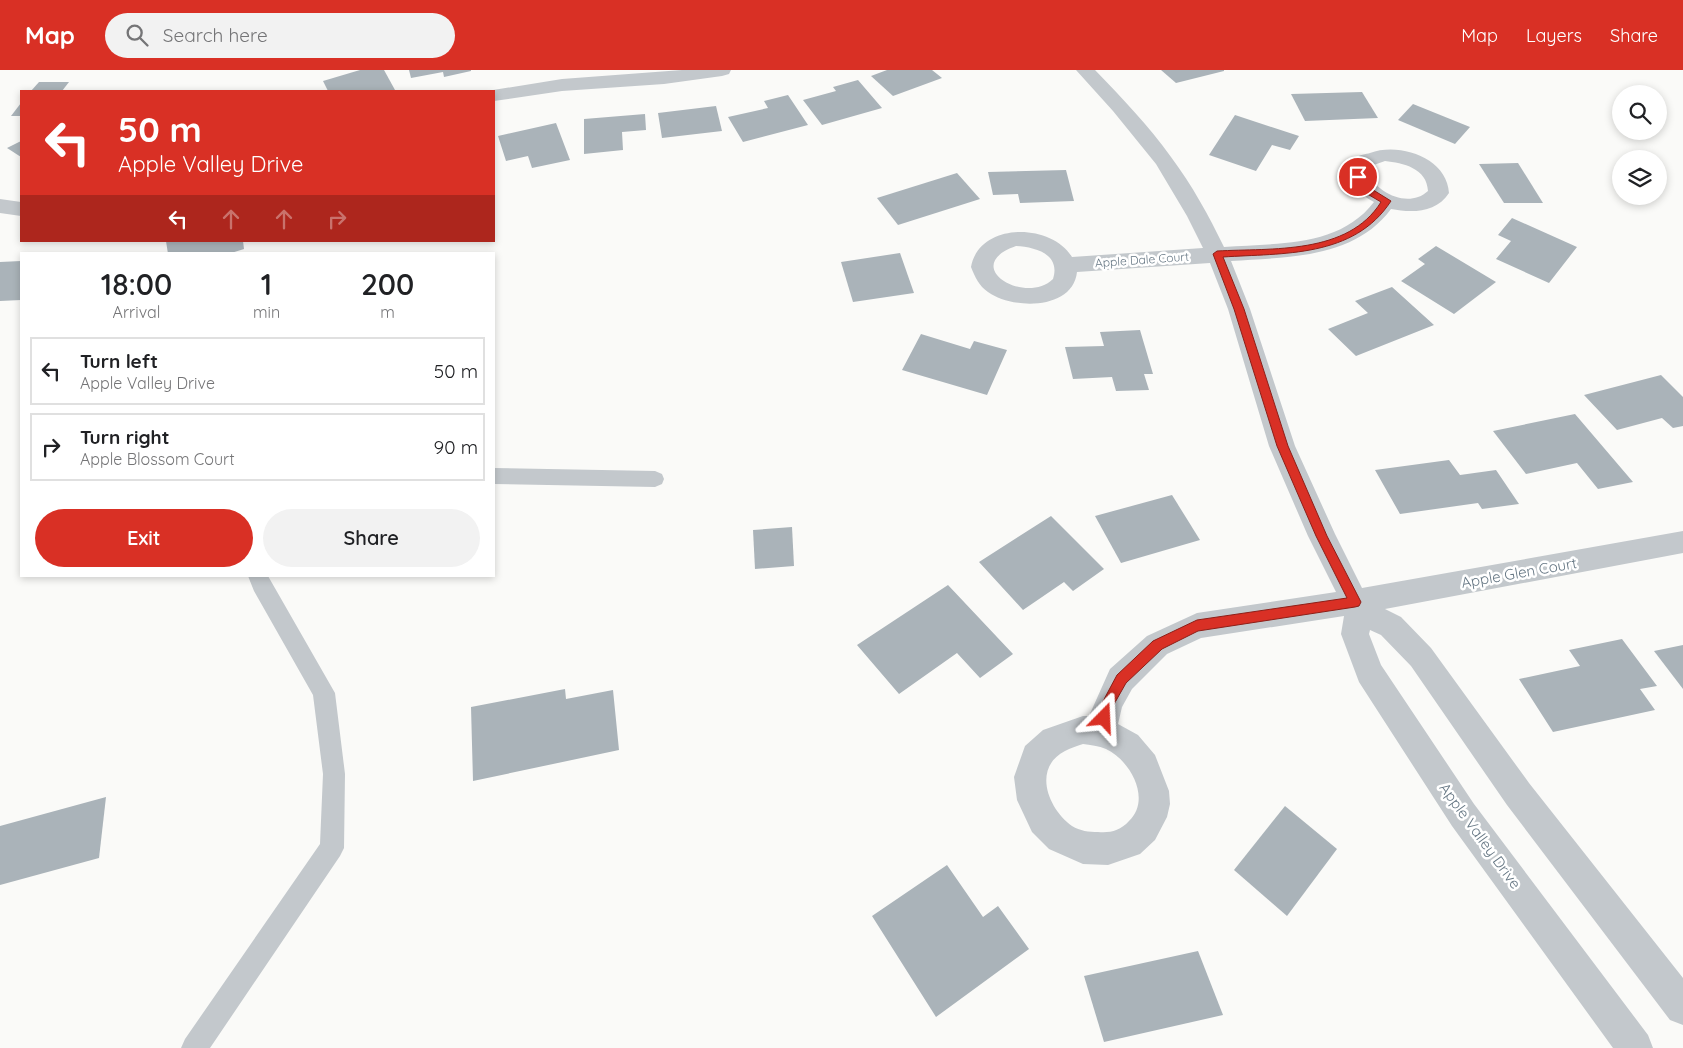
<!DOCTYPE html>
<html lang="en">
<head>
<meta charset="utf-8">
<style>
  body { margin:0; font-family:Quicksand,sans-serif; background:#f2f2f2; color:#202124; height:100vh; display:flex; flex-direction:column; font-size:19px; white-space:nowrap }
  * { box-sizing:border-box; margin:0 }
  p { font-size:16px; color:#757577 }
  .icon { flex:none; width:28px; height:28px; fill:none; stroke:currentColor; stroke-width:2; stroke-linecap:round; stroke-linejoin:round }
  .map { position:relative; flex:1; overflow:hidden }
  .details { position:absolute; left:20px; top:182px; width:475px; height:325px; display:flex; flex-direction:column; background:#fff; border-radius:0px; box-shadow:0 2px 8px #0003 }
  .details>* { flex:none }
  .hud { position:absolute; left:20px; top:20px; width:475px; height:152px; border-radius:0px; box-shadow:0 2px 8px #0003; background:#d93025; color:#fff; overflow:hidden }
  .tools { position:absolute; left:1612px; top:15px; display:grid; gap:10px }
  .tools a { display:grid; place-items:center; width:55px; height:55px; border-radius:50%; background:#fff; box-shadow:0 2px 8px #0003; font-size:25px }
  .pin { position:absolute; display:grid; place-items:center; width:42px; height:42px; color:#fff; margin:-21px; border:2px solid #fff; border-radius:50%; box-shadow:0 1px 5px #0007 }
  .me { position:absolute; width:55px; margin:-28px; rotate:21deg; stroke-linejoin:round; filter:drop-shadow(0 0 4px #0008) }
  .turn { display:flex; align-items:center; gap:18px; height:105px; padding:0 15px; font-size:22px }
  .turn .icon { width:65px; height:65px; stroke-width:2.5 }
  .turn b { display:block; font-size:35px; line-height:42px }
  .lanes { display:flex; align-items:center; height:48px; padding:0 15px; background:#0003; justify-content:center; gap:25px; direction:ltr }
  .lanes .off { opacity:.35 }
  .eta { display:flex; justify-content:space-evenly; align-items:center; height:85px; text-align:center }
  .eta b { font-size:30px; font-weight:600; line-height:35px }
  .button { display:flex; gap:10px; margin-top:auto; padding:10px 15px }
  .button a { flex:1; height:58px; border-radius:30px; background:#d93025; color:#fff; font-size:20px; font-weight:600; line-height:58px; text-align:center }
  .button a+a { background:#f2f2f2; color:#202124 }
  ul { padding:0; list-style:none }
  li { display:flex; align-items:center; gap:15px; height:68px; margin:0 10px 8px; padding:0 5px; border:2px solid #e0e0e0; border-radius:0px }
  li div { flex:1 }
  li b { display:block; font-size:19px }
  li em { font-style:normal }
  header { display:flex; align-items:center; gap:30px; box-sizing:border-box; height:70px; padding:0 25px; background:#d93025; color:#fff }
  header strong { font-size:24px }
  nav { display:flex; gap:28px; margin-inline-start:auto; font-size:18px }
  .search { width:350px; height:45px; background:#f2f2f2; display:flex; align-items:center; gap:12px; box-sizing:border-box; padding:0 18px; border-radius:28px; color:#757577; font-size:19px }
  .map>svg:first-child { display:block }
  .building { fill:#aab3b9 }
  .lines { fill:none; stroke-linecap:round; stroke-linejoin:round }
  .lane { fill:#c3c8cc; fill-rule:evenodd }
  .street { fill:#c3c8cc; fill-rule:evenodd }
  .route { fill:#d93025; stroke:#8d1f18 }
  .labels { text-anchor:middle; stroke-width:5; stroke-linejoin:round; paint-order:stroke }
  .far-street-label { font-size:12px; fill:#657683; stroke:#fff }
  .street-label { font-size:15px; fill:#657683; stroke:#fff }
</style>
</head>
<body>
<header>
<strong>Map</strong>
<div class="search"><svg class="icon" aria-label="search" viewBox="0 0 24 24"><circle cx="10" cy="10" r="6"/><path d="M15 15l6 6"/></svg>Search here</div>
<nav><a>Map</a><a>Layers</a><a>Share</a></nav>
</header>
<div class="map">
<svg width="1683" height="978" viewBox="0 0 1683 978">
  <rect width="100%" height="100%" fill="#fafaf8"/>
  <!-- building -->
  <g class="building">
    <path d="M360,0H384L395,20L328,21L323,11Z"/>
    <path d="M409,0H471V1L444,7L443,2L411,8Z"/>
    <path d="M887,0H932L942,8L893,26L871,6Z"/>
    <path d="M1161,0H1224V1L1176,13Z"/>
    <path d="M858,10L882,38L822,55L803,30L836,21L833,17Z"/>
    <path d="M39,12H69L62,21H31Z"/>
    <path d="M1362,22L1378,48L1305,51L1291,24Z"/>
    <path d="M788,25L808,55L743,72L728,47L768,38L764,31Z"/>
    <path d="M21,33V46H11Z"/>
    <path d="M1413,34L1470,57L1455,74L1398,50Z"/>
    <path d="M716,36L722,61L662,68L658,43Z"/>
    <path d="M645,44L646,60L622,62L623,80L584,84V49Z"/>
    <path d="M1235,45L1299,66L1290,80L1272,75L1256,101L1209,85Z"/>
    <path d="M556,53L570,90L532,98L528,86L506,91L498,66Z"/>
    <path d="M21,71V87L7,78Z"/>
    <path d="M1518,93L1543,133H1504L1479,94Z"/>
    <path d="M1066,100L1074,131L1020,133L1018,124L993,125L988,102Z"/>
    <path d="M957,103L980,129L898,155L877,128Z"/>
    <path d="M1512,148L1577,177L1549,213L1496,189L1511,171L1498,165Z"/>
    <path d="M166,171H243L244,179L228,184H168Z"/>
    <path d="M1436,176L1496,212L1454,244L1401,211L1425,194L1418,189Z"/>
    <path d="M900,183L914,223L853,232L841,192Z"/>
    <path d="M21,191V230L0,231V192Z"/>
    <path d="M1392,217L1434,255L1356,286L1328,259L1368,243L1355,231Z"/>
    <path d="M1140,260L1153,304H1144L1149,320L1116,321L1112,307L1073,309L1065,277L1104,276L1100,262Z"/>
    <path d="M921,264L970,279L974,271L1007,280L987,325L902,300Z"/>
    <path d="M1661,305L1683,327V356L1673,358L1662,348L1617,360L1584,325Z"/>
    <path d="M1575,344L1633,412L1598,419L1577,393L1526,404L1493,361Z"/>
    <path d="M1449,390L1460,405L1496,400L1519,434L1482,439L1478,433L1400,444L1375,400Z"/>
    <path d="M1172,425L1200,470L1121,493L1095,446Z"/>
    <path d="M1051,446L1104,499L1073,521L1064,512L1023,540L979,492Z"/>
    <path d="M792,457L794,496L755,499L753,460Z"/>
    <path d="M948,515L1013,584L980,608L957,583L899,624L857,575Z"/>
    <path d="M1622,569L1657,616L1640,619L1655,640L1553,662L1519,609L1580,596L1569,580Z"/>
    <path d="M1683,575V619L1654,581Z"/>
    <path d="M565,619L566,629L613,620L619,680L473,711L471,637Z"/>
    <path d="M106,727L99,788L0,815V756Z"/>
    <path d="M1285,736L1337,779L1287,846L1234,800Z"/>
    <path d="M947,795L983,847L998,836L1029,879L936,947L872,846Z"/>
    <path d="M1198,881L1223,945L1104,972L1084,906Z"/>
  </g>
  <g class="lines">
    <!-- lane -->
    <g class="lane">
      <path d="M494,398L655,401L662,404L664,409L662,414L655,417L494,414Z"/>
      <path d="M248,506H268L335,623L345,704L344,778L340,786L210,978H181L185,969L320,774L323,704L313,625L254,521Z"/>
    </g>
    <!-- street -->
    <g class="street">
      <path d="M682,0H731L729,4L722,6L664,14L562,21L494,31V21H487L562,9Z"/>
      <path d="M1076,0H1095C1122,28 1149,56 1171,87C1192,115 1209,146 1224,177C1275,173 1339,178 1374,132C1360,125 1353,116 1347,102C1350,98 1352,92 1356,88C1359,85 1366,84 1370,83C1400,72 1447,88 1449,123C1436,143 1412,143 1391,139C1354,189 1287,187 1231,191L1250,239L1295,376L1335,464L1362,518L1683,461V483L1385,539L1401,547L1431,578L1529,713L1683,908V955L1670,950L1507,735L1411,596L1381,565L1370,560L1369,564L1381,595L1474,734L1648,965L1653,978H1613L1452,756L1359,612L1341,564L1344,546L1201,568L1167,584L1132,619L1122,637L1118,654L1138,665L1155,685L1169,721L1170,734L1167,747L1155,770L1140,784L1108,795L1083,794L1049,779L1032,762L1017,730L1014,707L1025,676L1043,660L1083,646H1089L1110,599L1147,566L1197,543L1336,522L1308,466L1269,376L1228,239L1210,193L1077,202C1073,240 1013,240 988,222C979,216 975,207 971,197C979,152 1051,152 1072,187L1203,178L1187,146L1156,94L1113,41ZM1385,91C1403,93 1427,98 1428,121C1425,123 1422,126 1418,127C1399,134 1374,119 1368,102L1371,96ZM1016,176C1035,177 1061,184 1053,209C1025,236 959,196 1016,176ZM1083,674C1090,675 1099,676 1106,679C1130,690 1152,729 1129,751C1120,761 1110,763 1098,762C1089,762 1080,761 1072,756C1048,739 1032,698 1065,681C1070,678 1077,676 1083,674Z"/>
      <path d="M0,129L21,132V146L0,143Z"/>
    </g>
  </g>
  <!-- route -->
  <path class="route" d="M1358,104L1361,105L1370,118L1391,131C1354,188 1283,183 1223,187L1244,239L1288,376L1327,466L1361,532L1359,536L1355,537L1198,561L1162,579L1126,613L1113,636L1108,652L1104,654L1099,652L1098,648L1101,635L1117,605L1153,571L1197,550L1347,528L1316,466L1277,376L1234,239L1213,184L1217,181C1272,178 1348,185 1381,132L1364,122L1354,107Z"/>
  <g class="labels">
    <!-- far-street labels -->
    <g class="far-street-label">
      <text transform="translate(1142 190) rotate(-4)" y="4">Apple Dale Court</text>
    </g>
    <!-- street labels -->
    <g class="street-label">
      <text transform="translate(1519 503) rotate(-10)" y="5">Apple Glen Court</text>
      <text transform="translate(1480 766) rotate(54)" y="5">Apple Valley Drive</text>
    </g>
  </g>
</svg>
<div class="tools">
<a><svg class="icon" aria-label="search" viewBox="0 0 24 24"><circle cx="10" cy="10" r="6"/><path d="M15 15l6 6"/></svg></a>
<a><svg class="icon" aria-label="layers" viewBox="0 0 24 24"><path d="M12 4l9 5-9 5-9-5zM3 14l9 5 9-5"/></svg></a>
</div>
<div class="pin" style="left:1358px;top:107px;background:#d93025"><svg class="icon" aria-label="arrive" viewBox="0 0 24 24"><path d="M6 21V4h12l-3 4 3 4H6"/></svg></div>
<svg class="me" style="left:1104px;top:648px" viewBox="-20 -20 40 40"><path d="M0-17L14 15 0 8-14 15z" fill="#d93025" stroke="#fff" stroke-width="4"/></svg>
<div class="hud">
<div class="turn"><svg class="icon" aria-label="left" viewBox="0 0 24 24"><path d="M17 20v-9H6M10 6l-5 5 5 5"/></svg><div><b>50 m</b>Apple Valley Drive</div></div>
<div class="lanes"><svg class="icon" aria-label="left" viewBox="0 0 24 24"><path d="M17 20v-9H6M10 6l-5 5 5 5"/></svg><svg class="icon off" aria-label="ahead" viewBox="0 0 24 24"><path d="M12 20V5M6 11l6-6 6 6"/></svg><svg class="icon off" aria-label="ahead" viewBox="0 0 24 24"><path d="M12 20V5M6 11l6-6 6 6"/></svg><svg class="icon off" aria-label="right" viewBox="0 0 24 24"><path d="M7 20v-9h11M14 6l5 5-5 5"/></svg></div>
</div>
<section class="details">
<div class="eta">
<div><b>18:00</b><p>Arrival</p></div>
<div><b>1</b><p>min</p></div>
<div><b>200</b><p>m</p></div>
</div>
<ul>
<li><svg class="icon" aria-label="left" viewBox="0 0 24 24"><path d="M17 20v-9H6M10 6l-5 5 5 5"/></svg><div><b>Turn left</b><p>Apple Valley Drive</p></div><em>50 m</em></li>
<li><svg class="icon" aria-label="right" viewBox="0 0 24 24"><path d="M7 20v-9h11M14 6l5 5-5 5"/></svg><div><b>Turn right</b><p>Apple Blossom Court</p></div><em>90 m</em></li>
</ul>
<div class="button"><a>Exit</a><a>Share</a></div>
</section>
</div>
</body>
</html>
